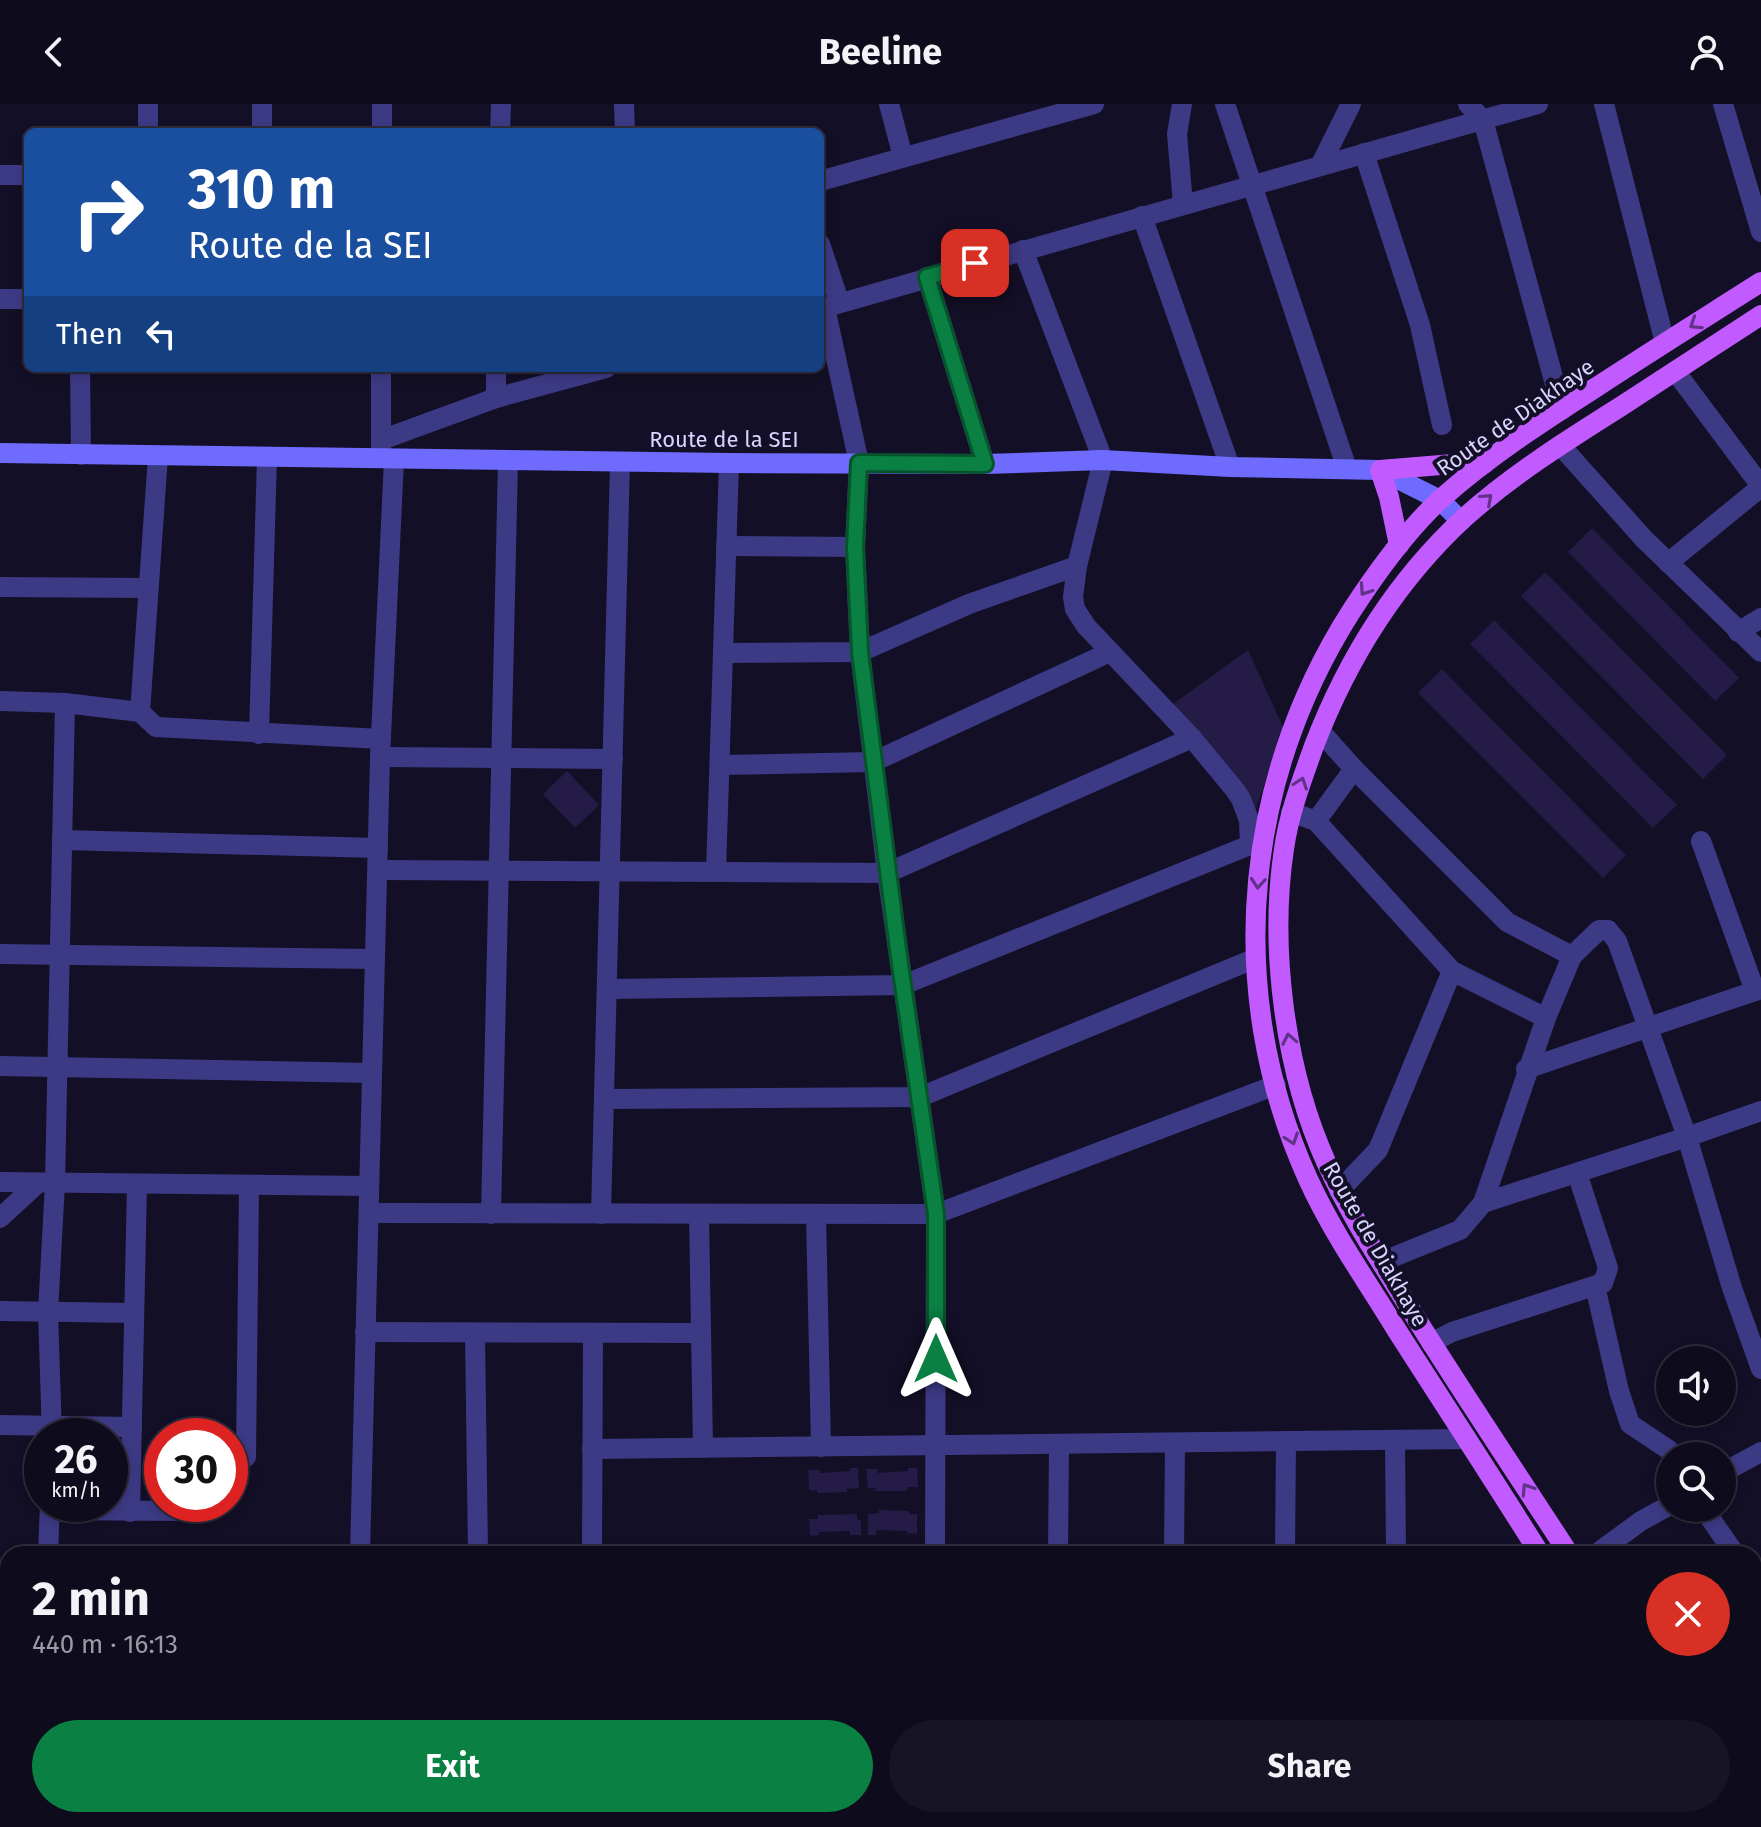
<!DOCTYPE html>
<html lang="en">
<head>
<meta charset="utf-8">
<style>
  body { margin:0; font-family:"Fira Sans",sans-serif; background:#171425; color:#f1f3f6; height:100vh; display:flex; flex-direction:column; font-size:30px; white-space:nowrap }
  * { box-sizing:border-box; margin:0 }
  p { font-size:26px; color:#9b9ba3 }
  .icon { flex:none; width:44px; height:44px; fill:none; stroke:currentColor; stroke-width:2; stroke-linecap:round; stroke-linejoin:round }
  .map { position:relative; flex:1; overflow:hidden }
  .side { position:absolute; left:0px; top:1442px; width:1762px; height:282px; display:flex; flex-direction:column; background:#0e0b1c; border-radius:24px 24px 0 0; box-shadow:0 4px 12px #0003,0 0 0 2px #2e2b3b }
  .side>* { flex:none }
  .guide { position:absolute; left:24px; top:24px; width:800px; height:244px; border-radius:12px; box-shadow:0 4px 12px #0003,0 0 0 2px #2e2b3b; background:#1a4fa0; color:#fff; overflow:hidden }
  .tools { position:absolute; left:1656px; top:1242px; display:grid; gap:16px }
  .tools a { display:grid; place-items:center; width:80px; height:80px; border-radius:50%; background:#0e0b1c; box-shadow:0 4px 12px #0003,0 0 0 2px #2e2b3b; font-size:40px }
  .speed { position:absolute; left:24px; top:1314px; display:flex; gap:16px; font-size:40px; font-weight:700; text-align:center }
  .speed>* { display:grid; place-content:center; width:104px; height:104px; border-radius:50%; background:#0e0b1c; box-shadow:0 4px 12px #0003,0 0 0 2px #2e2b3b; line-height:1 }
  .speed small { font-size:20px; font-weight:400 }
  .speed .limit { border:12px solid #d22; background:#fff; color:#111 }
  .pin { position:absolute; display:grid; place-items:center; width:68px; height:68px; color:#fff; margin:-34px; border-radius:16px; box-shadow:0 4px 12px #0006 }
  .me { position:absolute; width:88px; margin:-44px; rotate:0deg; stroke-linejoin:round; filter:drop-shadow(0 0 6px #0008) }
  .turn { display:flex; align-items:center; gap:28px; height:168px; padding:0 32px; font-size:36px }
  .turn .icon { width:104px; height:104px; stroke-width:2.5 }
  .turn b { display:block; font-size:56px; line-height:68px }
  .then { display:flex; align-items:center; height:76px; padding:0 32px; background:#0003; gap:16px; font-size:30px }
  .round { display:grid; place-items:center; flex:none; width:84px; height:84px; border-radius:42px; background:#171425 }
  .head { display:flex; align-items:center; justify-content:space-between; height:136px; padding:0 32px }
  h1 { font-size:48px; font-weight:700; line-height:60px }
  .button { display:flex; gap:16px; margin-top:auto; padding:16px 32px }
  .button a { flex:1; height:92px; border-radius:48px; background:#0b8043; color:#fff; font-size:32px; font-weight:700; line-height:92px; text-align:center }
  .button a+a { background:#171425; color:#f1f3f6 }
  header { display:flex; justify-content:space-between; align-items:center; height:104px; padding:0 32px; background:#0e0b1c; font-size:36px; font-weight:700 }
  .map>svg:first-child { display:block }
  .green { fill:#12302f }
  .building { fill:#241b47 }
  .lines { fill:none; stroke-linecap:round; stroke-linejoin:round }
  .street { stroke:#3d3a85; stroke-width:20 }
  .secondary { stroke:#6f6bff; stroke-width:20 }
  .primary { stroke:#c25bff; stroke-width:20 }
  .oneway { stroke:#623188 }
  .route-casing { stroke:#07532c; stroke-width:20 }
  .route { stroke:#0b8043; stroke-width:14 }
  .labels { text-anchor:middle; stroke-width:8; stroke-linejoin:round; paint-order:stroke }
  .street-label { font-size:22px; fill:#d9d4ff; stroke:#130f26 }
</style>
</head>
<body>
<header><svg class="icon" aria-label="back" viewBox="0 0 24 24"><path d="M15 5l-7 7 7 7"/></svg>Beeline<svg class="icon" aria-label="person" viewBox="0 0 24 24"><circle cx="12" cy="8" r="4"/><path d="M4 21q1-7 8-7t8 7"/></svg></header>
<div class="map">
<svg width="1761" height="1723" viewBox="0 0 1761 1723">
  <rect width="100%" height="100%" fill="#130f26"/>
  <!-- green -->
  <rect class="green" x="161" y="1716" width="172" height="7"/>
  <!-- building -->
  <g class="building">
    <path d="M1592,424L1739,574L1715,597L1568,448Z"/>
    <path d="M1545,468L1727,651L1703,675L1521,492Z"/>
    <path d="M1494,516L1677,701L1653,724L1470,540Z"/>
    <path d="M1248,546L1284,625L1255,707L1166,605Z"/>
    <path d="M1442,565L1626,751L1603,774L1418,589Z"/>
    <path d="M567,667L599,701L575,724L543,690Z"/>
    <path d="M850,1364H858L859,1384L847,1385V1388L817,1389V1386H809L808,1366H820V1369L850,1367Z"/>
    <path d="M908,1364H917L918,1383H908L907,1387H875L876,1384H868L866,1365H878V1369L908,1367Z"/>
    <path d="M879,1406L909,1407V1410H917V1430L907,1429V1427L876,1426V1431H868V1410L879,1409Z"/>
    <path d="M857,1410V1416H861V1431H850V1427L819,1428V1431L810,1432L809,1415H818V1411Z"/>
    <path d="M510,1716H561V1718L554,1719L550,1723H510Z"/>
    <path d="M570,1716H618V1720L570,1722Z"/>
    <path d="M626,1716H674L675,1720L627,1721Z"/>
    <rect x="684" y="1716" width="47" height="5"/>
    <path d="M1098,1716H1127V1721L1099,1723Z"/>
    <rect x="1298" y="1716" width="92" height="7"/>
  </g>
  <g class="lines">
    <!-- street -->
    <g class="street">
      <path d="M624,0L625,28"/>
      <path d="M889,0L903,53"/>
      <path d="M1182,0L1177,30L1183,100"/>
      <path d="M1225,0L1347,365"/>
      <path d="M1468,0L1483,16L1562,306"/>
      <path d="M1604,0L1665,239"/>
      <path d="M1723,0L1761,128"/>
      <path d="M148,28V0"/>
      <path d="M262,28V0"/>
      <path d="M382,28V0"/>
      <path d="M500,28L501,0"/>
      <path d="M1364,49L1420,221L1442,321"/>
      <path d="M1320,62L1351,0"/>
      <path d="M0,71H28"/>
      <path d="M820,77L1094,0"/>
      <path d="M1142,112L1230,363"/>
      <path d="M820,140L839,197"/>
      <path d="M1023,146L1103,356L1077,462L1073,493L1075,505L1086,522L1192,634L1235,686L1241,695L1249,716L1250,741"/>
      <path d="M927,173L985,360"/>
      <path d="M0,195H28"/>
      <path d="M825,204L859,359L855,443L860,548L887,769L936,1110L935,1450"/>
      <path d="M820,205L1538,0"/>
      <path d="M80,264L81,351"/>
      <path d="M1675,267L1761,382"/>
      <path d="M496,294V264"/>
      <path d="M381,336L496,294L606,264"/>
      <path d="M1560,341L1644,435L1761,548"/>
      <path d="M381,348V264"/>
      <path d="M726,442L855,443"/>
      <path d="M1668,459L1761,383"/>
      <path d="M0,483L148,484"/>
      <path d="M1738,528L1761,514"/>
      <path d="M723,549L860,548L969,500L1077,462"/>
      <path d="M0,597L65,599L140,608L156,623L381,635"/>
      <path d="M140,608L158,352"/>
      <path d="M1320,627L1354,665L1507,818L1572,852"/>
      <path d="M259,630L267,353"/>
      <path d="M380,653L613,655"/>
      <path d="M720,661L873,658L1110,548"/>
      <path d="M1291,708L1316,717L1452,867L1546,914"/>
      <path d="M1316,717L1354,665"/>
      <path d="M62,736L378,744"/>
      <path d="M1701,737L1755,887"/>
      <path d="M378,766L887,769L1192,634"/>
      <path d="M716,768L729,359"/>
      <path d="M0,850L375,855"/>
      <path d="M607,885L903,881L1250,741L1261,743"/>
      <path d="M0,962L372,969"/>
      <path d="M1526,965L1761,885"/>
      <path d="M604,995L920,993L1256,854"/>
      <path d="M0,1078L369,1082"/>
      <path d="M1339,1087L1378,1046L1452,867"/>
      <path d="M1483,1099L1687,1033L1761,1007"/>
      <path d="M369,1109L936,1110L1276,981"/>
      <path d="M491,1110L508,357"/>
      <path d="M601,1110L620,358"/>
      <path d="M699,1110L703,1344"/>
      <path d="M816,1110L821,1343"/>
      <path d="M0,1114L38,1079"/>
      <path d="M1381,1158L1460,1126L1483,1099L1546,914L1572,852L1599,826H1608L1617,837L1687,1033L1732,1184L1761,1265"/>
      <path d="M1595,1182L1619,1287L1630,1320L1669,1346L1673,1352"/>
      <path d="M0,1207L134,1209"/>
      <path d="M365,1228L701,1229"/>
      <path d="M475,1229L478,1450"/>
      <path d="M1431,1239L1452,1228L1603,1179L1608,1164L1577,1069"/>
      <path d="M0,1321L132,1323"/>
      <path d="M52,1332L48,1208L55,1079L65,599"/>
      <path d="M1395,1336L1396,1450"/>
      <path d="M592,1345L1467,1335"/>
      <path d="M246,1353L249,1082"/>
      <path d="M1722,1369L1761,1348"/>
      <path d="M1703,1404L1735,1450"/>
      <path d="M50,1406L180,1407"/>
      <path d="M130,1408L137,1080"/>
      <path d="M48,1450L50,1400"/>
      <path d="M360,1450L380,653L394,356"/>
      <path d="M592,1450L593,1229"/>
      <path d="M1058,1450L1059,1340"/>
      <path d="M1174,1450L1175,1339"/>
      <path d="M1285,1450L1286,1338"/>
      <path d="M1596,1450L1641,1417L1670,1401"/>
      <path d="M1754,1484L1761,1497"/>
      <path d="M1754,1527L1761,1509"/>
      <path d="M0,1697H8"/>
      <path d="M476,1716V1723"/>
      <path d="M823,1716V1723"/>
      <path d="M1398,1716V1723"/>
      <path d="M1513,1716V1723"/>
      <path d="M40,1723L41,1716"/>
      <path d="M353,1723V1716"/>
      <path d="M934,1723V1716"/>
      <path d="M1282,1723V1716"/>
    </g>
    <!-- secondary -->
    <path class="secondary" d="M0,349L729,359L985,360L1103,356L1230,363L1380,366L1440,396L1461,417"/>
    <!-- primary -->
    <g class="primary">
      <path d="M1399,441L1389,393L1380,366L1453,360H1484"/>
      <path d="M1540,1450C1493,1375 1444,1300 1396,1225C1366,1176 1332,1128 1308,1075C1221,883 1244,664 1362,491C1385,457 1411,422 1442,394C1489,352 1542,318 1595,284C1650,248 1706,213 1761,178"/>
      <path d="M1569,1450C1519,1373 1468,1297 1419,1219C1387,1167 1352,1116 1327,1060C1285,968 1269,845 1284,745C1289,709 1302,676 1314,642C1347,556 1396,477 1464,414C1512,371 1566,337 1620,303C1667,272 1714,242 1761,211"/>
      <path d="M1708,1716L1712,1723"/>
      <path d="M1738,1716L1742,1723"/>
    </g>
  </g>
  <!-- one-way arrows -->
  <defs><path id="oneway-chevron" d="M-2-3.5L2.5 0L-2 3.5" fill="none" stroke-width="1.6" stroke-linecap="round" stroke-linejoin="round" transform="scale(2)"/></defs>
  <g class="oneway">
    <use href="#oneway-chevron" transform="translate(1695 220) rotate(147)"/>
    <use href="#oneway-chevron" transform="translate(1487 395) rotate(-42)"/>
    <use href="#oneway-chevron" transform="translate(1365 486) rotate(124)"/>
    <use href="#oneway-chevron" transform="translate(1301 679) rotate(-71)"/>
    <use href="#oneway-chevron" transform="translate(1258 779) rotate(95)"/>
    <use href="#oneway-chevron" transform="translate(1289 935) rotate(-101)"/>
    <use href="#oneway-chevron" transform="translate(1292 1035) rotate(71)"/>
    <use href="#oneway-chevron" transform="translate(1527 1385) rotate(-123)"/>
  </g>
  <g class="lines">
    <defs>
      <path id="route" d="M936,1255V1110L899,853L860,548L855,443L859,359L985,360L927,173L975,159"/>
    </defs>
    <!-- route casing -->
    <use href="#route" class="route-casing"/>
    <!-- route -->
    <use href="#route" class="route"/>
  </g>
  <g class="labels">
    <!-- street labels -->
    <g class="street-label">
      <text transform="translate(1515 313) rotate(-35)" y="8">Route de Diakhaye</text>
      <text x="724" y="343">Route de la SEI</text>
      <text transform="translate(1376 1140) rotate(60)" y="8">Route de Diakhaye</text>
    </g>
  </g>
</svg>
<div class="tools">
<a><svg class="icon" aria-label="sound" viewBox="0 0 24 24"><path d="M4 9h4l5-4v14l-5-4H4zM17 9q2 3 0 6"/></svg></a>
<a><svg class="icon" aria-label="search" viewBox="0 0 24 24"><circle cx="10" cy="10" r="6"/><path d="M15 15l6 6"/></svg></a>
</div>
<div class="speed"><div>26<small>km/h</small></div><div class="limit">30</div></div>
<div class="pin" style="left:975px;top:159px;background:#d93025"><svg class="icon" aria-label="arrive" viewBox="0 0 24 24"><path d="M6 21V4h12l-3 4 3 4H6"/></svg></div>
<svg class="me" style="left:936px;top:1255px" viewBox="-20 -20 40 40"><path d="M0-17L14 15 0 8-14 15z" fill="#0b8043" stroke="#fff" stroke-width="4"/></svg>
<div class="guide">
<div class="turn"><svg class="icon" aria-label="right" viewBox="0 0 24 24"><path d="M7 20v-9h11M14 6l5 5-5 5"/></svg><div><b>310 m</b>Route de la SEI</div></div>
<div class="then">Then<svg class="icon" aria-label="left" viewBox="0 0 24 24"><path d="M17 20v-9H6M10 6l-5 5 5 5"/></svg></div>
</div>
<section class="side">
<div class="head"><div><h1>2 min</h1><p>440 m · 16:13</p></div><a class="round" style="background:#d93025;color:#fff"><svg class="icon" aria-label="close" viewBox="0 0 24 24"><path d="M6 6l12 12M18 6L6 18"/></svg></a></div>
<div class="button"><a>Exit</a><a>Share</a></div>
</section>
</div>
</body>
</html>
